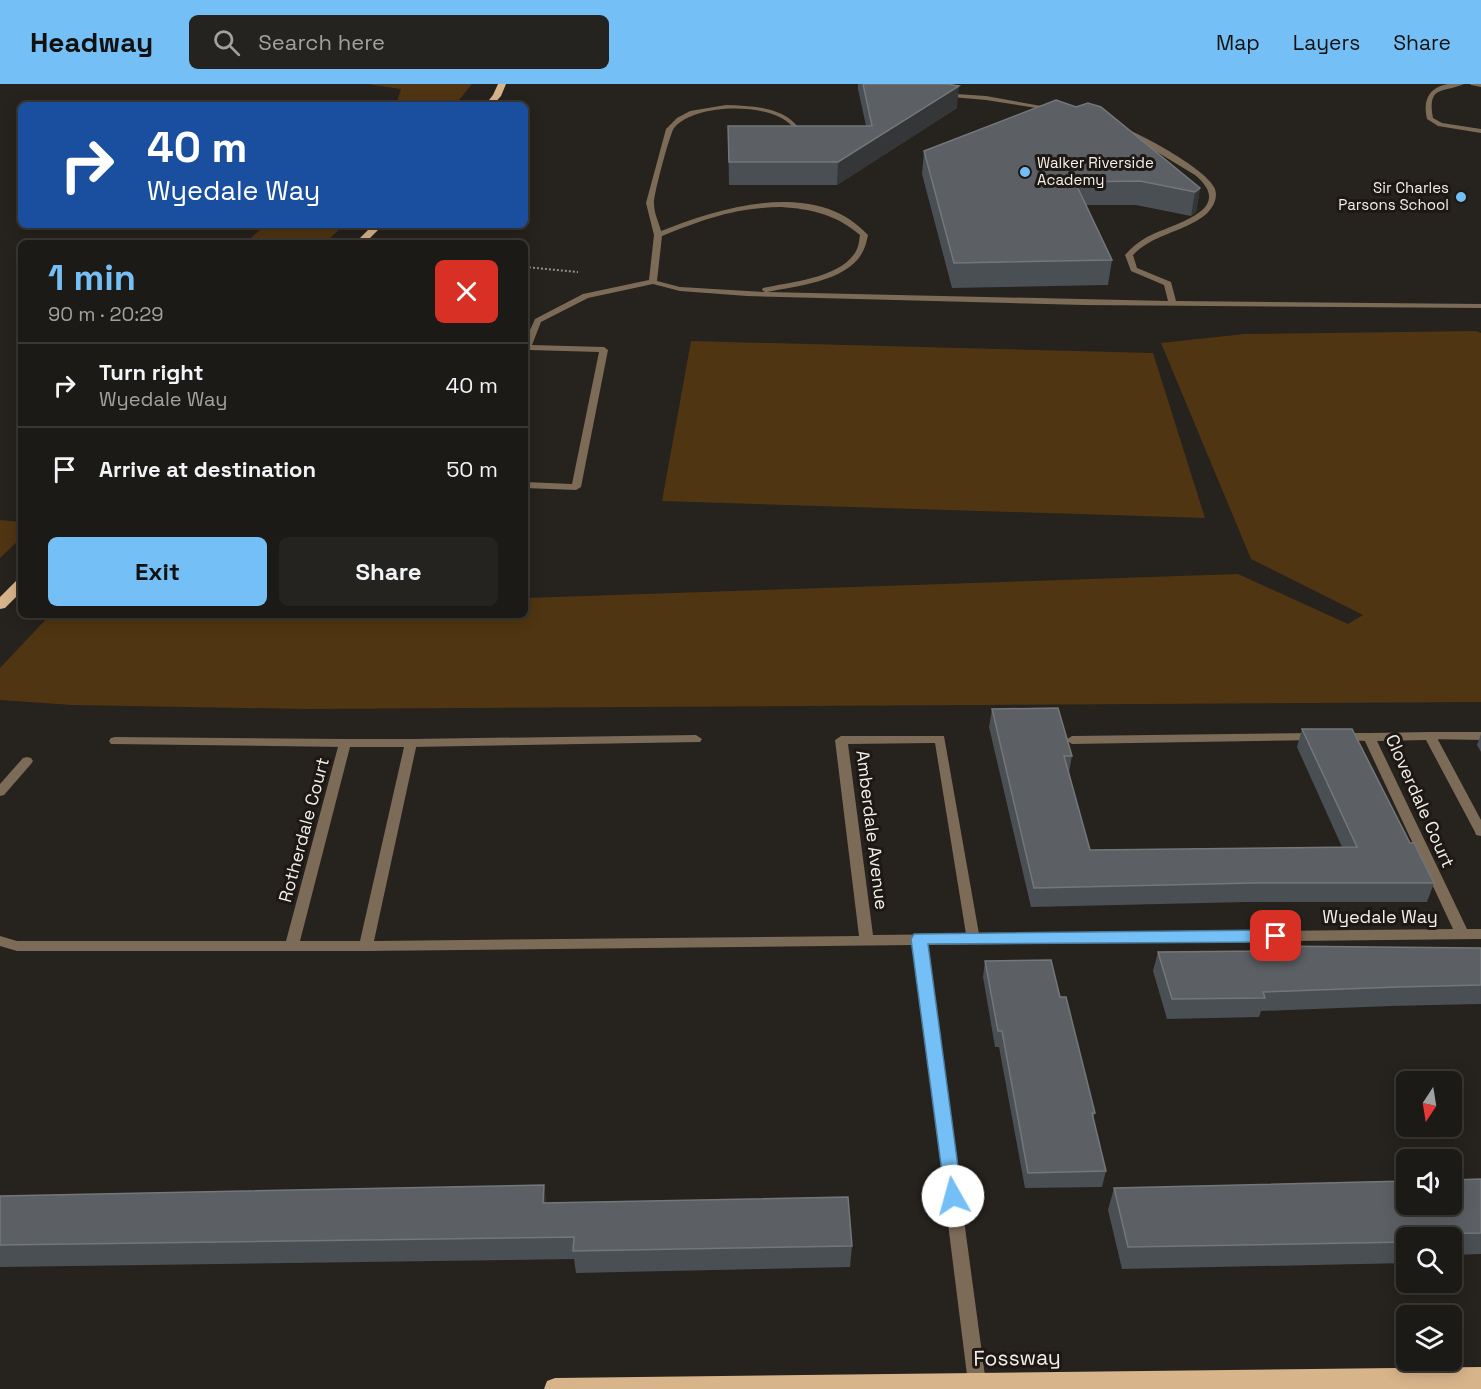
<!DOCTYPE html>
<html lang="en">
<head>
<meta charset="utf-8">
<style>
  body { margin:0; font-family:"Space Grotesk",sans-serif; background:#25231f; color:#f1f3f6; height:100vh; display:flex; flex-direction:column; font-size:22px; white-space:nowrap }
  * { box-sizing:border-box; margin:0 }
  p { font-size:20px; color:#a0a1a1 }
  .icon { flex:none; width:33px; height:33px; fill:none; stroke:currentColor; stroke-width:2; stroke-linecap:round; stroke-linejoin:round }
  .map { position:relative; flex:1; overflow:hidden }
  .drawer { position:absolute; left:18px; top:156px; width:510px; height:378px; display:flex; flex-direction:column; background:#1c1a16; border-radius:9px; box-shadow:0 3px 15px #0003,0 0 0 2px #3a3835 }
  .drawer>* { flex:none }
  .top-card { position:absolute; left:18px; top:18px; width:510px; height:126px; border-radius:9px; box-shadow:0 3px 15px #0003,0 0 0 2px #3a3835; background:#1a4fa0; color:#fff; overflow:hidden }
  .needle { width:39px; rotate:192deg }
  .buttons { position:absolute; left:1396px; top:987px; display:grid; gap:12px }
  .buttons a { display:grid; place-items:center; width:66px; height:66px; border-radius:9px; background:#1c1a16; box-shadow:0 3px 15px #0003,0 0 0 2px #3a3835; font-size:30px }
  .pin { position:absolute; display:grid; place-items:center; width:51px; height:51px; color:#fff; margin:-26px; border-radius:12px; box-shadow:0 3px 9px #0006 }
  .me { position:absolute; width:66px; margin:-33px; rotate:353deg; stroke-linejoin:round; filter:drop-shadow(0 0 4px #0008) }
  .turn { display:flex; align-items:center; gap:21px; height:126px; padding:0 30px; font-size:27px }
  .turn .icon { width:78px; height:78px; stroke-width:2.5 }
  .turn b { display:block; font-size:42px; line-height:51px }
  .round { display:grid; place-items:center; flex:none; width:63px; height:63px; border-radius:9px; background:#25231f }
  .head { display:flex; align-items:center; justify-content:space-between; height:102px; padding:0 30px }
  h1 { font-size:36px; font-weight:700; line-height:45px; color:#74c0f6 }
  .cta { display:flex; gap:12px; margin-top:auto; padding:12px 30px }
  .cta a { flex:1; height:69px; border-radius:9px; background:#74c0f6; color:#111; font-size:24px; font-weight:700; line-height:69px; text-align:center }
  .cta a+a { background:#25231f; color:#f1f3f6 }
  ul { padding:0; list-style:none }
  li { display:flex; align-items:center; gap:18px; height:84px; padding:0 30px; border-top:2px solid #3a3835 }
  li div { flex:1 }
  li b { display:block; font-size:22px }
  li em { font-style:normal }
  header { display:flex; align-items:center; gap:36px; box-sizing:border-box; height:84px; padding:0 30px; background:#74c0f6; color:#111 }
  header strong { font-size:28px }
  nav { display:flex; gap:33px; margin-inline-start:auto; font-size:21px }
  .search { width:420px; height:54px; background:#25231f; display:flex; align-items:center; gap:15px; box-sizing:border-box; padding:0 21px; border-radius:9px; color:#a0a1a1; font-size:22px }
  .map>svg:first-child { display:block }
  .green { fill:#4f3512 }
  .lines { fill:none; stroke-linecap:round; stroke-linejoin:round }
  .path { stroke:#93908b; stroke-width:2; stroke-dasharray:2 2; stroke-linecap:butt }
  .service { fill:#7c6b57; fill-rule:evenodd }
  .minor { fill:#7c6b57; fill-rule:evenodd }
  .primary { fill:#d8b48a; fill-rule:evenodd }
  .wall { fill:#4a4f53 }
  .shaded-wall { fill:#343637 }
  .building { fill:#5c6064; stroke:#737779; stroke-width:1.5 }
  .route { fill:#74c0f6; stroke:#4b7da0; stroke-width:1.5 }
  .poi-dot { fill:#74c0f6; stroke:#1d1813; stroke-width:2 }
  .labels { text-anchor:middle; stroke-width:6; stroke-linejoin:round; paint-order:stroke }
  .far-poi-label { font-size:15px; fill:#f2efeb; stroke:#1d1813; text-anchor:start }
  .street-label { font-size:18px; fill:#f2efeb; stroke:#1d1813 }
  .near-street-label { font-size:21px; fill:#f2efeb; stroke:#1d1813 }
</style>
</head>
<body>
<header>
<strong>Headway</strong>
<div class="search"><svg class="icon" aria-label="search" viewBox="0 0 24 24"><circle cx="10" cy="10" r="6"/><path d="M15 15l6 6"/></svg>Search here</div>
<nav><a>Map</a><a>Layers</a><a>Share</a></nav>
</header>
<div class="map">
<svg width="1481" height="1305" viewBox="0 0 1481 1305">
  <rect width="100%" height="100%" fill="#26221d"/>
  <!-- green -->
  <g class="green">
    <path d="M367,0H472L455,21H396L401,5Z"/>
    <path d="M266,141H344L325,159H245Z"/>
    <path d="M1476,247L1481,249V618L307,625L73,621L0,616V584L50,531H525V514L1238,490L1348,540L1363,531L1251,475L1161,259L1244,250Z"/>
    <path d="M691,257L1153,269L1205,434L662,417Z"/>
    <path d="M0,436L21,438V454L0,474Z"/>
  </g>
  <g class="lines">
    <!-- path -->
    <path class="path" d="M525,183L578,188"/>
    <!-- service -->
    <g class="service">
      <path d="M1448,0H1464C1443,9 1427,1 1433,34L1442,39L1481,45V49L1438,42L1427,35C1423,16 1428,4 1448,0Z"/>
      <path d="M1470,0H1481V3L1471,1Z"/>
      <path d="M942,9L986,12L1058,25L1055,27L986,16L940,12Z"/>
      <path d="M726,21C755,22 795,23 804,56L799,57C797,52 796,45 791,41C769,18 694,19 674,44C670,49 653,113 654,120C654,129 659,139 661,147C721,123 816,94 868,151C867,155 866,161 864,165C851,197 797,202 767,208L1168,217L1164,201L1131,187L1125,171C1131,164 1138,158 1147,153C1171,140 1238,127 1195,91L1124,48V46L1126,45C1145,52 1205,85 1214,103C1220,114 1211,128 1201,134C1179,149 1152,151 1133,171L1137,184L1171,198L1176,217L1481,220V224L1084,221L747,212L680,207L653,200L588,214L541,238L532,261L604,263L608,266L581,403L576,406L525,404V398L572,400L599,268L529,266L525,269V257L535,235L583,210L649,196L654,151L646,119L666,45L677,34L690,27ZM781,123C812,125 837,131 860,151C859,156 859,161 857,165C844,194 790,198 763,204L762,206L765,208L680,203L657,197L662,152C705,135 734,124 781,123Z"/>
      <path d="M1430,648H1481V656L1426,655L1424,652L1426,649Z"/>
      <path d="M1317,649L1323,653L1321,656L1072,660L1066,656L1072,652Z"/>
      <path d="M1340,649H1369L1375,653L1369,657L1336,656L1334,653Z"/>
      <path d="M696,651L702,655L700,658L411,663L405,659L411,655Z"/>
      <path d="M115,653L345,655L351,659L345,663L111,660L109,657L111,654Z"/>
      <path d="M27,673L31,674L33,677L31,680L4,711L0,712V700L23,674Z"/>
    </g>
    <!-- minor -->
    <path class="minor" d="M1430,648L1436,652L1481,736V752L1476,751L1475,748L1426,656L1377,657L1467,845H1481V855L927,861L986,1299L983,1305H971L968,1299L913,861L366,867H17L0,862V852L17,857H286L339,659L345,655H411L417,659L374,857L859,852L835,656L841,652H944L979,850L1453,845L1363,653L1369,649ZM935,659L966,850L873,851L848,660ZM350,663H404L360,857H300Z"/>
    <!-- primary -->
    <g class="primary">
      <path d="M498,0H506L501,12L493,21H485L493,11Z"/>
      <path d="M373,141H383L365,159H355Z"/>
      <path d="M21,496V508L5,524L0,525V513L16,497Z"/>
      <path d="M1481,1283V1305H544L547,1297L555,1294Z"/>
    </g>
  </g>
  <!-- wall -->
  <g class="wall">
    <path d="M858,0H947L957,24L837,101H729L728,42H866L858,5Z"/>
    <path d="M924,67L1200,104L1196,128L1191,132L1136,121H1086L1112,176L1108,201L952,204L922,90Z"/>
    <path d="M992,625L1072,672L1069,688L1090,766L1342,763L1297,663L1302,645L1410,759L1434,799L1427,818H1247L1031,823L989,643Z"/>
    <path d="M1481,650V668L1477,661Z"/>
    <path d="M1261,862L1481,864V920L1391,922L1261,927L1259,933L1167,935L1153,887L1158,868L1260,867Z"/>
    <path d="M985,877L1060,913L1095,1029L1093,1035L1106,1087L1102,1103L1025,1104L999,963H995L983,893Z"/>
    <path d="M1481,1095V1170L1452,1171V1154H1407V1179L1122,1185L1108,1126L1114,1104Z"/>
    <path d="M0,1112L852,1162L850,1183L576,1189L574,1175L0,1183Z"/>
  </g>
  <!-- shaded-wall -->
  <g class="shaded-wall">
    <path d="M959,2L957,24L837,101L838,78Z"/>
    <path d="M1200,104L1196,128L1191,132L1195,108Z"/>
    <path d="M544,1101L547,1123L543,1119Z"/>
  </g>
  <!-- building -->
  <g class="building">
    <path d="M863,0H947L959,2L838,78H729L728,42H872Z"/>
    <path d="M1056,16L1076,23L1088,19L1101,23L1200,104L1195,108L1140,97L1075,98L1112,176L954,179L924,67Z"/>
    <path d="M1058,624L1072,672H1064L1090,766L1357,763L1302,645H1352L1410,759H1414L1434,799H1253L1034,804L992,625Z"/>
    <path d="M1261,862L1481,864V901L1398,903L1263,908L1265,914L1172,915L1158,868L1263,867Z"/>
    <path d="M1051,876L1060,913H1066L1095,1029H1092L1106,1087L1028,1089L1002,947H998L985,877Z"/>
    <path d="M1481,1095V1149L1419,1150L1421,1154H1407V1158L1128,1163L1114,1104L1407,1097V1120H1452V1096Z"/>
    <path d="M544,1101L543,1119L848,1113L852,1162L573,1167L574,1153L0,1161V1112Z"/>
  </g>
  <!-- route -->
  <path class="route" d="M1276,846L1283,852L1276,858L928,860L962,1112L959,1118L953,1120L946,1118L911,855L914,850Z"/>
  <!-- markers -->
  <g class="poi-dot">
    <circle cx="1025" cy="88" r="6"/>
    <circle cx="1461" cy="113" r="6"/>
  </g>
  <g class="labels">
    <!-- far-poi labels -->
    <g class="far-poi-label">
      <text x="1037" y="84">Walker Riverside<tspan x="1037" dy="17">Academy</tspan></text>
      <text x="1449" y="109" text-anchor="end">Sir Charles<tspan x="1449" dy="17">Parsons School</tspan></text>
    </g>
    <!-- street labels -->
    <g class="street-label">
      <text transform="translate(1420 717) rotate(66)" y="6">Cloverdale Court</text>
      <text transform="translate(304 746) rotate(-75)" y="6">Rotherdale Court</text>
      <text transform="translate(872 746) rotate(83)" y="6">Amberdale Avenue</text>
      <text x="1380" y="839">Wyedale Way</text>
    </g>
    <!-- near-street labels -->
    <g class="near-street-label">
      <text transform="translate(1017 1274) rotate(-1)" y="7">Fossway</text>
    </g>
  </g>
</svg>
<div class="buttons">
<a><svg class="needle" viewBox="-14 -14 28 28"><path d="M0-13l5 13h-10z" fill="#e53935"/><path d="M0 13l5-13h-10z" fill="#a0a1a1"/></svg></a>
<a><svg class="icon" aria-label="sound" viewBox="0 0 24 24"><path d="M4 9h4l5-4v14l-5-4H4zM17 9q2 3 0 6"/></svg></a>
<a><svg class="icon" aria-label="search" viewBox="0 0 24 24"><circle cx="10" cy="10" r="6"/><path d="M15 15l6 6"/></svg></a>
<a><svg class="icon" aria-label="layers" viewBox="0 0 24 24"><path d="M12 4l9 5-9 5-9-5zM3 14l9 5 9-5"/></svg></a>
</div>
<div class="pin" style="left:1276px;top:852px;background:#d93025"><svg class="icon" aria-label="arrive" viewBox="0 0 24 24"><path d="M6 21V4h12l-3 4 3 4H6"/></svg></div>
<svg class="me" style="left:953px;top:1112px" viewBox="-20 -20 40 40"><circle r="19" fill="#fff"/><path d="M0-13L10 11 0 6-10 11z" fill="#74c0f6"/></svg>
<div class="top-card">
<div class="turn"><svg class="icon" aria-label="right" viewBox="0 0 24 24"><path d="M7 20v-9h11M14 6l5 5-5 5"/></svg><div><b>40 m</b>Wyedale Way</div></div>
</div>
<section class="drawer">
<div class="head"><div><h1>1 min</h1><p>90 m · 20:29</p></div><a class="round" style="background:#d93025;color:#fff"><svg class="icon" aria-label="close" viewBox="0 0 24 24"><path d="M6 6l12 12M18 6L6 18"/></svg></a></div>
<ul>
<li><svg class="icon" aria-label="right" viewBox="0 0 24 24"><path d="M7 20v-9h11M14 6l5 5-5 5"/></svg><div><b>Turn right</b><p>Wyedale Way</p></div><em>40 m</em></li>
<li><svg class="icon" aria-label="arrive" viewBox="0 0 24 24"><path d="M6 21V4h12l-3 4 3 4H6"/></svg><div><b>Arrive at destination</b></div><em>50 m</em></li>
</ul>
<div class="cta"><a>Exit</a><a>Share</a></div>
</section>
</div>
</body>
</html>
